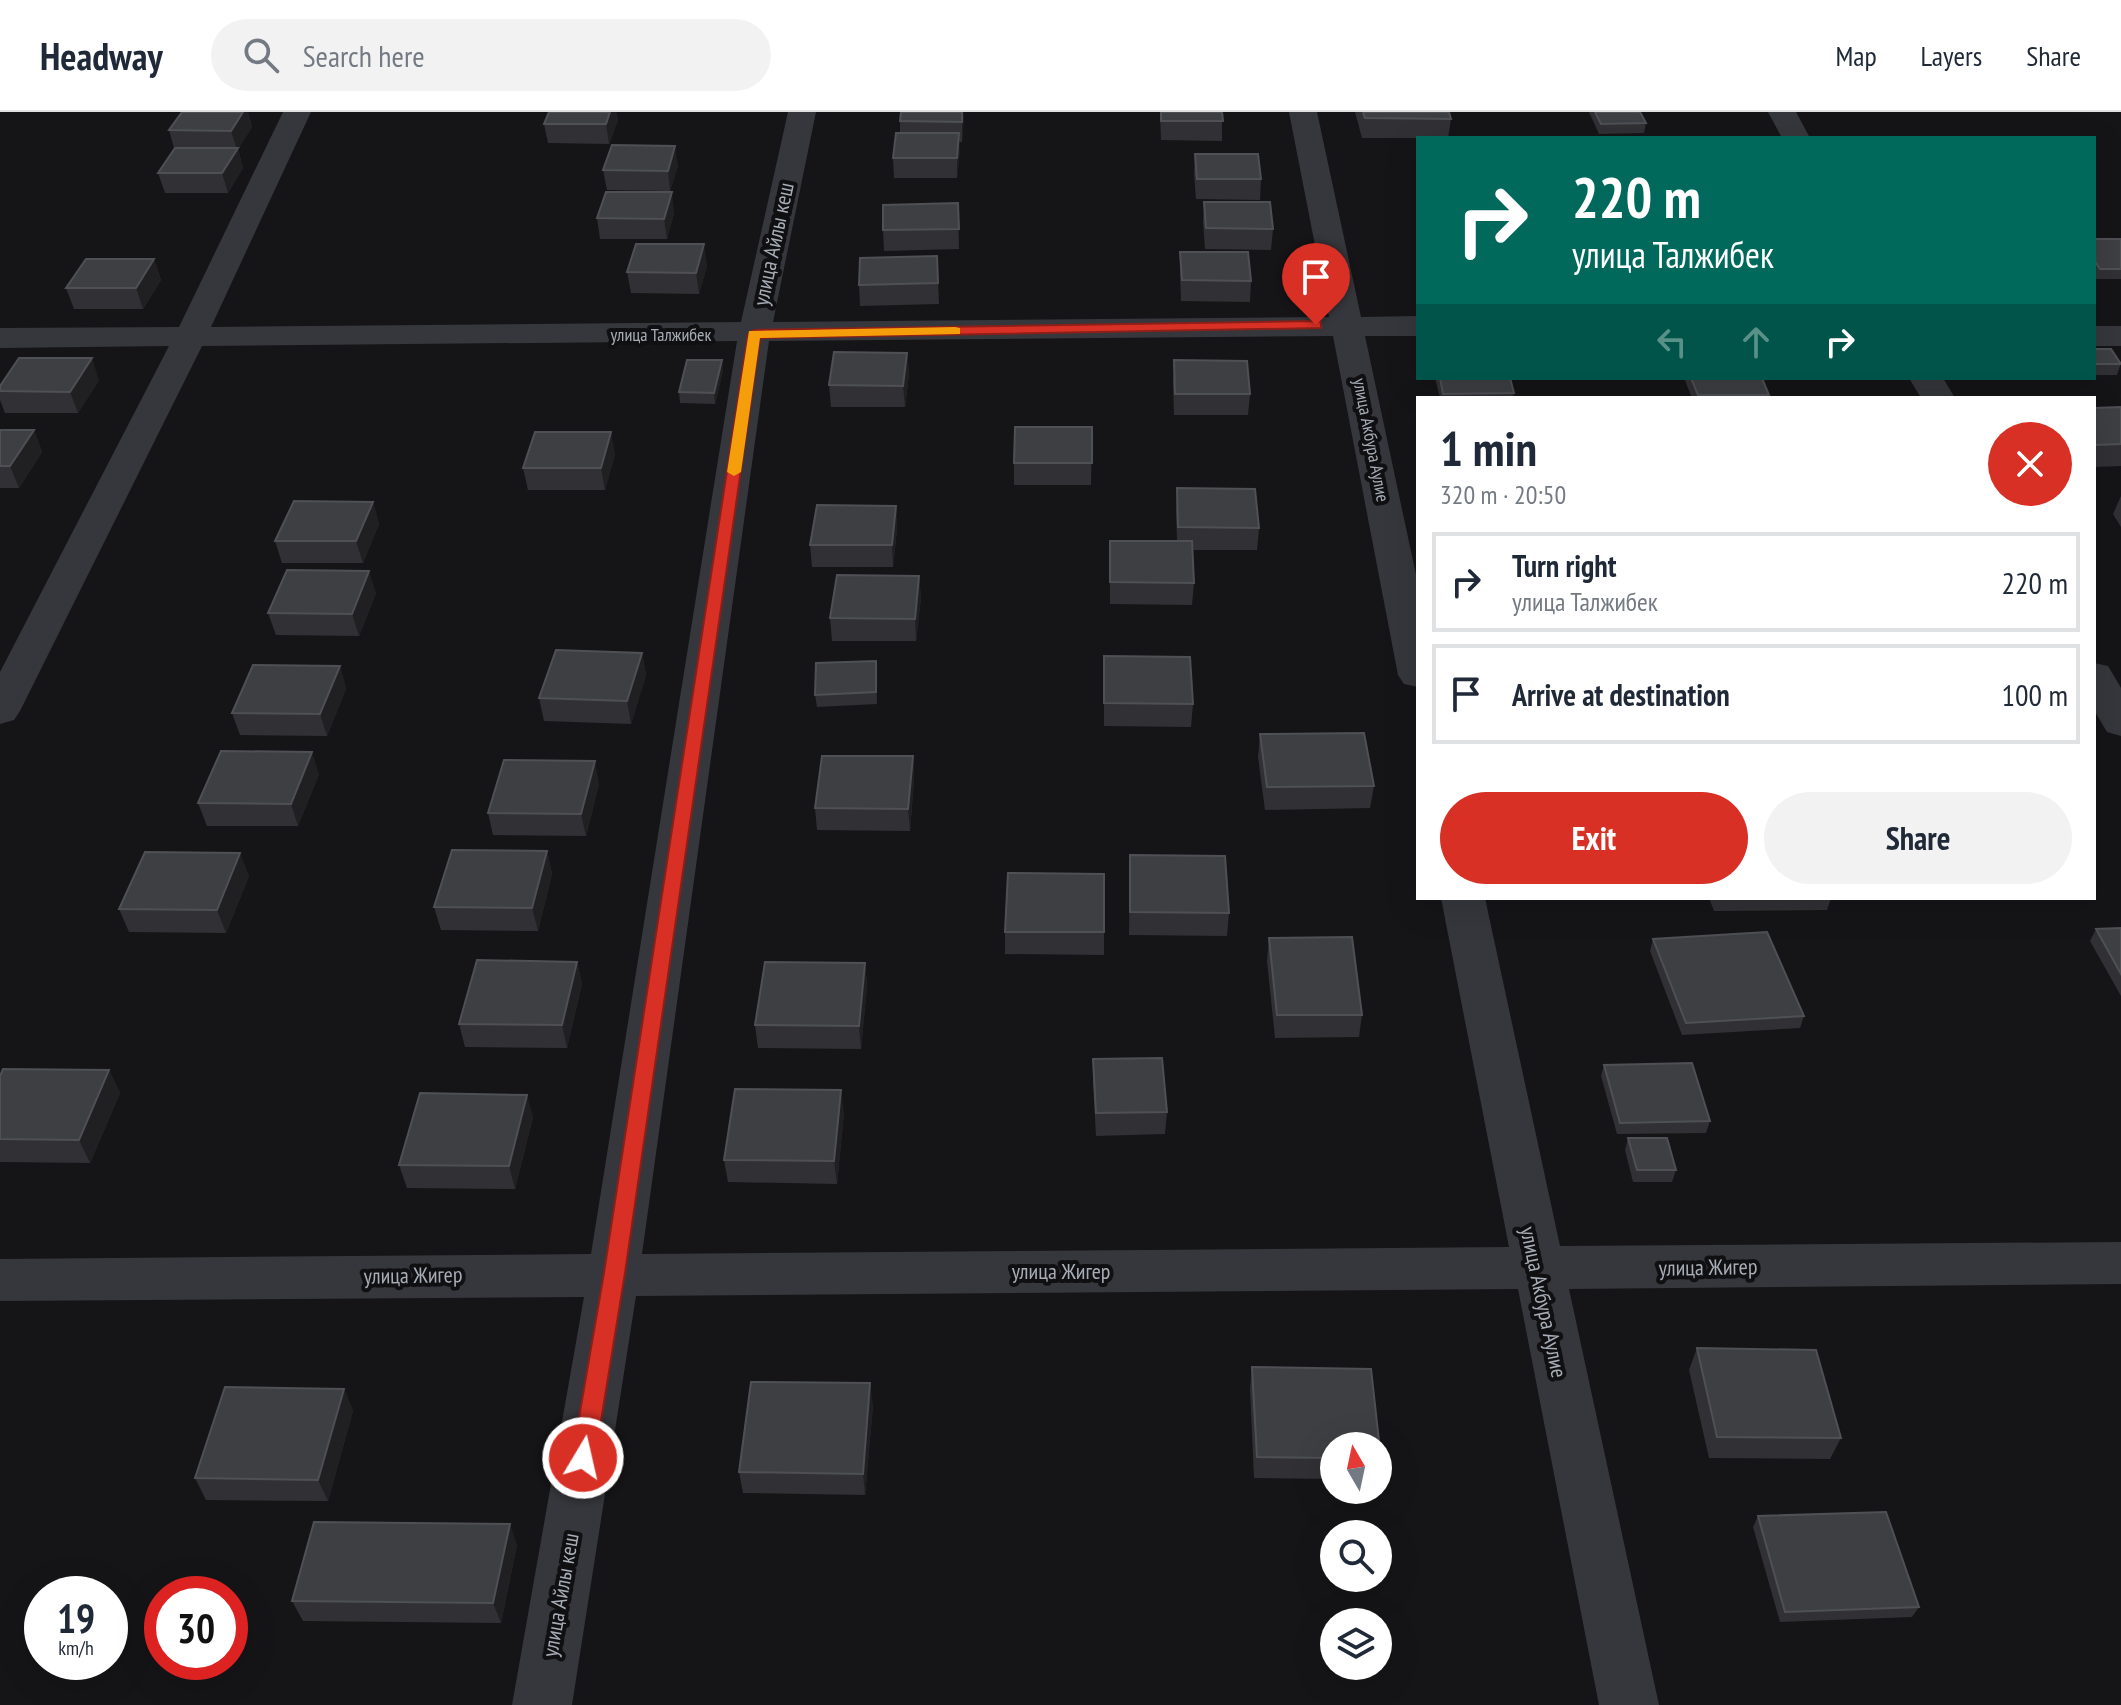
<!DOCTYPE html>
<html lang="en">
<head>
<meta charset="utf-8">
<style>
  body { margin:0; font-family:"PT Sans Narrow",sans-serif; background:#f2f2f3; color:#1f2937; height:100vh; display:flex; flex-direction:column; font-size:30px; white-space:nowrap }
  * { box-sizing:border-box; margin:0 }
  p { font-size:26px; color:#747a83 }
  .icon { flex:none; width:44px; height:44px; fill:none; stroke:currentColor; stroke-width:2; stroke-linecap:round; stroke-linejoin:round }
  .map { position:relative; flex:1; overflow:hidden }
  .drawer { position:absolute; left:1416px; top:284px; width:680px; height:504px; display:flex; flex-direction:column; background:#fff; border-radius:0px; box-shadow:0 8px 32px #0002 }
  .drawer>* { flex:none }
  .banner { position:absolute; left:1416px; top:24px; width:680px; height:244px; border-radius:0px; box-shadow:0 8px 32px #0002; background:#00695c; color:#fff; overflow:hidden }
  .needle { width:52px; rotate:351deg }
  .tools { position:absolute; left:1320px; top:1320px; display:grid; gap:16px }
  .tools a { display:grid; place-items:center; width:72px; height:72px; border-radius:50%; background:#fff; box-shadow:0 8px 32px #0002; font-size:40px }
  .speed { position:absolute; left:24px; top:1464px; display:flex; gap:16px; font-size:40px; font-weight:700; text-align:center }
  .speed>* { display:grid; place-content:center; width:104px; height:104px; border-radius:50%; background:#fff; box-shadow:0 8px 32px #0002; line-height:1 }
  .speed small { font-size:20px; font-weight:400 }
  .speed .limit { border:12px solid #d22; background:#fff; color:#111 }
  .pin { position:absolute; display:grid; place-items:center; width:68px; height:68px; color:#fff; margin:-82px -34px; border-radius:50% 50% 50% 0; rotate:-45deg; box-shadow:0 0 8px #0007 }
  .pin .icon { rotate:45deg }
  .me { position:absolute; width:88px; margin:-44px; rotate:9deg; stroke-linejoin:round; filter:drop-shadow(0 0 6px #0008) }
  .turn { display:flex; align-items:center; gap:28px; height:168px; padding:0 24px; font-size:36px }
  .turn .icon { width:104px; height:104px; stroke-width:2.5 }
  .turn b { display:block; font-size:56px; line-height:68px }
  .lanes { display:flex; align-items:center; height:76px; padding:0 24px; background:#0003; justify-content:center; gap:40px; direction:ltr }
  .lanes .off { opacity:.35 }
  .round { display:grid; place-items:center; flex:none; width:84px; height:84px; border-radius:42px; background:#f2f2f3 }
  .overview { display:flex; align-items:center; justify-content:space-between; height:136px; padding:0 24px }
  h1 { font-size:48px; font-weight:700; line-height:60px }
  .button { display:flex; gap:16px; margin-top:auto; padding:16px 24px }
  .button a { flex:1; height:92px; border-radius:48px; background:#d93025; color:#fff; font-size:32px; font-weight:700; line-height:92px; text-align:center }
  .button a+a { background:#f2f2f3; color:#1f2937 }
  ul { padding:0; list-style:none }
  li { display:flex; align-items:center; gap:24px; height:100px; margin:0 16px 12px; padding:0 8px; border:4px solid #e0e1e3; border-radius:0px }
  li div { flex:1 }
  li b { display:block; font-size:30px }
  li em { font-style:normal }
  header { display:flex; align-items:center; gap:48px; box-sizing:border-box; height:112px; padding:0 40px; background:#fff; border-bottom:2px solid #e0e1e3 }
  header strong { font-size:38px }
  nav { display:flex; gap:44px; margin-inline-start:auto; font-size:28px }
  .search { width:560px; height:72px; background:#f2f2f3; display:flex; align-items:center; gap:20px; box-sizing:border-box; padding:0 28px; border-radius:44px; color:#747a83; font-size:30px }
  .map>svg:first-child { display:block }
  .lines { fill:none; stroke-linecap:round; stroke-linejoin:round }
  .minor { fill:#36373c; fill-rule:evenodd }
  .wall { fill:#313135 }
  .shaded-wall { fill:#202023 }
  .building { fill:#3e3f43; stroke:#4e5055; stroke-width:2 }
  .route { fill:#d93025; stroke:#8d1f18; stroke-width:2 }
  .slow { fill:#f59e0b }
  .labels { text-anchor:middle; stroke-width:8; stroke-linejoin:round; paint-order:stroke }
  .far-street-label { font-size:18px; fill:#a7adb7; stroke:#101012 }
  .street-label { font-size:22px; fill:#a7adb7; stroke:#101012 }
</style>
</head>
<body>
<header>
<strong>Headway</strong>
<div class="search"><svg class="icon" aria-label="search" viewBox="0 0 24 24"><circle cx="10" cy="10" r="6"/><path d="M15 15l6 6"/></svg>Search here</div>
<nav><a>Map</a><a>Layers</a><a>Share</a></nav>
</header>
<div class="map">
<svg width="2121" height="1593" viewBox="0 0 2121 1593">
  <rect width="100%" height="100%" fill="#151517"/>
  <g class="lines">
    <!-- minor -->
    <g class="minor">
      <path d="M283,0H311L211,215L741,210L788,0H816L773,210L1329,205L1289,0H1317L1361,205L1418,204V224H1365L1418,472V575L1404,572L1398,563L1333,224L769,229L642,1142L1509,1135L1441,786H1485L1560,1134L2121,1130V1172L1569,1177L1659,1593H1599L1518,1177L636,1184L572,1593H512L584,1185L0,1189V1147L591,1142L737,229L202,234L20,599L14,608L0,612V560L169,234L0,236V216L179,215Z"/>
      <path d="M1768,0H1796L1810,26H1782Z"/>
      <rect x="2094" y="214" width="27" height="20"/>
      <path d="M1909,266H1943L1955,286H1921Z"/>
      <path d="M2094,551L2108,554L2121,576V624L2107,620L2094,598Z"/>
    </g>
  </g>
  <!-- wall -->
  <g class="wall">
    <path d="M182,0H248L252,15L238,37L243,56L228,81H165L158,61L174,36L169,18Z"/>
    <path d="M549,0H616L618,8L609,32L548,31L544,12Z"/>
    <path d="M901,0H964L962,30H959L957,66H894L893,46L900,21V9Z"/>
    <path d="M1160,0H1222V29L1161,28Z"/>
    <path d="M1355,0H1449L1451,7L1448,26H1362Z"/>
    <path d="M1589,0H1640L1646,11L1644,21L1599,22Z"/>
    <path d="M1195,42L1261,67L1260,88L1196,87L1194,62Z"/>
    <path d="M678,54L670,79L607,78L603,58Z"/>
    <path d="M1204,90L1273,117L1271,138L1205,137L1203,110Z"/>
    <path d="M958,91L959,137L884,139L883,118Z"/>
    <path d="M674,101L667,127H600L597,106Z"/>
    <path d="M2094,127H2121V167H2096L2094,165Z"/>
    <path d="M1180,140L1251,169L1250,190L1181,189L1180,160Z"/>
    <path d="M937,144L939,192L860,194L859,173Z"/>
    <path d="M154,147L161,168L143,197H74L66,176Z"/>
    <path d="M707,153L699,182L631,181L627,160Z"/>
    <path d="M2094,237L2121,251L2117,263H2094Z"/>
    <path d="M907,241L909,262L905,295H831L829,273Z"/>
    <path d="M1174,248L1250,282L1248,303H1174L1173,270Z"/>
    <path d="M723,259L715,292L680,291L679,280Z"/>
    <path d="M1435,266H1510L1514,281L1513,286H1440Z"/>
    <path d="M1684,266H1762L1769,283L1768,286H1692Z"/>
    <path d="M99,268L78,301H5L0,288V274Z"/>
    <path d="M2121,295V354L2094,355V296Z"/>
    <path d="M1092,315L1091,373H1014V351Z"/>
    <path d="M0,318H34L42,340L19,376H0Z"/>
    <path d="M615,342L605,378H528L523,356Z"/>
    <path d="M1177,376L1259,416L1257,438H1192L1194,471L1192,493L1110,492V429H1177L1176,398Z"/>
    <path d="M2121,384V415L2113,402Z"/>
    <path d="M373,390L379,412L363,451H282L275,429Z"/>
    <path d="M896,394L897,416L893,455H812L810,433Z"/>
    <path d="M919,464L921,486L916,529H832L830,506Z"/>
    <path d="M376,481L359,524L276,523L268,501Z"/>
    <path d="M642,541L646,563L631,612L544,609L539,586Z"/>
    <path d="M1104,544L1193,592L1191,615L1104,614Z"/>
    <path d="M876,549L877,592L817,595L815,583Z"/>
    <path d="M340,554L346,577L327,624L240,623L232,601Z"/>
    <path d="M1260,622L1374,674L1370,696L1265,698L1258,645Z"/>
    <path d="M913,644L914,667L910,719L817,718L815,696Z"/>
    <path d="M319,662L298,714H207L198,691Z"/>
    <path d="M599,672L586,724L493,723L488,701Z"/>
    <path d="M547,739L552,762L538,819L441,818L434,795Z"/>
    <path d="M1130,743L1229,801L1227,824L1129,823Z"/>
    <path d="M249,764L226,821L129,820L119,797Z"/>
    <path d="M1709,786H1831L1827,798L1714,799Z"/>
    <path d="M2121,816V884L2090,829L2096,817Z"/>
    <path d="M1005,820H1104V843L1005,842Z"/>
    <path d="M1269,826L1362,903L1359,925L1275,926L1267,849Z"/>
    <path d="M1653,827L1804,904L1800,916L1682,923L1650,839Z"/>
    <path d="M577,850L582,872L567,936L465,935L459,912Z"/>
    <path d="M865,851L867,874L861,937L758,936L755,913Z"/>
    <path d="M1093,947L1167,1000L1165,1022L1096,1024L1093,970Z"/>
    <path d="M1604,953L1710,1009L1706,1021L1617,1022L1601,964Z"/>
    <path d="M109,958L120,981L90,1051L0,1050V964Z"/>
    <path d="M844,1001L837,1072L728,1070L724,1048Z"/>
    <path d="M533,1005L515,1077L407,1076L399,1053Z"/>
    <path d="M1628,1026L1676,1058L1672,1070H1633L1625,1038Z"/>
    <path d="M1697,1236L1841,1326L1830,1347L1709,1346L1689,1258Z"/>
    <path d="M1252,1255L1371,1257L1381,1347L1378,1362V1334H1334V1367L1254,1366L1250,1277Z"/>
    <path d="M344,1277L353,1299L328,1389L206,1388L195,1366Z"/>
    <path d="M873,1293L865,1383L743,1381L739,1360Z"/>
    <path d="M1758,1404L1919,1495L1912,1505L1780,1510L1753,1415Z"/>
    <path d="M517,1433L501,1511L303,1509L292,1489Z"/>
  </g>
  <!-- shaded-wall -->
  <g class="shaded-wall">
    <path d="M243,0H248L252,15L238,37L243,56L228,81L222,61L237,38L231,19Z"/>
    <path d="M610,0H616L618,8L609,32L606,12Z"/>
    <path d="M962,0H964V6L962,30Z"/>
    <path d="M959,21L960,41L957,66V46Z"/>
    <path d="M675,34L678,54L670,79L668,59Z"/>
    <path d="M672,80L674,101L667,127L664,107Z"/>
    <path d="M704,132L707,153L699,182L696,161Z"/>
    <path d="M154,147L161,168L143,197L136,176Z"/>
    <path d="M907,241L909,262L905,295L903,274Z"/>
    <path d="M92,246L99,268L78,301L70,280Z"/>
    <path d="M722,248L723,259L715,292L714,281Z"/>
    <path d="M34,318L42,340L19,376L10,354Z"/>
    <path d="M611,320L615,342L605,378L601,356Z"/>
    <path d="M373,390L379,412L363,451L356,429Z"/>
    <path d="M896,394L897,416L893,455L892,433Z"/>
    <path d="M369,459L376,481L359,524L352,502Z"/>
    <path d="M919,464L921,486L916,529L915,507Z"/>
    <path d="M642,541L646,563L631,612L627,589Z"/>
    <path d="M340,554L346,577L327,624L320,602Z"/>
    <path d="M312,640L319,662L298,714L291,692Z"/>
    <path d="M913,644L914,667L910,719L908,697Z"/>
    <path d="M595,649L599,672L586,724L581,702Z"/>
    <path d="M547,739L552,762L538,819L532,796Z"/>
    <path d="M240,741L249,764L226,821L217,798Z"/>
    <path d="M577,850L582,872L567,936L562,913Z"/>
    <path d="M865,851L867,874L861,937L859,914Z"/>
    <path d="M109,958L120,981L90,1051L79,1028Z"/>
    <path d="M841,978L844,1001L837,1072L834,1049Z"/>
    <path d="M527,983L533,1005L515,1077L509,1054Z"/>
    <path d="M870,1271L873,1293L865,1383L863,1362Z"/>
    <path d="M344,1277L353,1299L328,1389L318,1368Z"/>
    <path d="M510,1412L517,1433L501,1511L493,1491Z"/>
  </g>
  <!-- building -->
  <g class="building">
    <path d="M182,0H243L231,19L169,18Z"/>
    <path d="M549,0H610L606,12H544Z"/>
    <path d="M901,0H962V10L900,9Z"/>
    <path d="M1161,0H1222L1223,9H1161Z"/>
    <path d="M1363,0H1449L1451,7L1365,6Z"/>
    <path d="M1595,0H1640L1646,11L1601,12Z"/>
    <path d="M896,21H959L957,46H893Z"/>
    <path d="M612,33L675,34L668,59L603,58Z"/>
    <path d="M175,36H238L222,61H158Z"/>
    <path d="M1195,42H1258L1261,67H1197Z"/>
    <path d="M606,80H672L664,107L597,106Z"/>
    <path d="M1204,90H1270L1273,117L1206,116Z"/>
    <path d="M958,91L959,117L883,118V93Z"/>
    <path d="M2094,127H2121V157H2100L2094,148Z"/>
    <path d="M636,132H704L696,161L627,160Z"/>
    <path d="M1180,140H1248L1251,169L1182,168Z"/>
    <path d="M937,144L938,171L859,173L860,146Z"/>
    <path d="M86,147H154L136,176H66Z"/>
    <path d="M2094,237H2111L2121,252H2094Z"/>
    <path d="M834,240L907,241L903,274L829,273Z"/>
    <path d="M19,246H92L70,280L0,279V274Z"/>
    <path d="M687,248H722L714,281L679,280Z"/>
    <path d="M1174,248L1247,249L1250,282H1175Z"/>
    <path d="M1440,266H1510L1514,281L1443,282Z"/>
    <path d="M1691,266H1762L1769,283H1698Z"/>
    <path d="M2121,295V332L2094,333V296Z"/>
    <path d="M1015,315H1092V351H1014Z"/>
    <path d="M0,318H34L10,354H0Z"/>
    <path d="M535,320H611L601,356H523Z"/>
    <path d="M1177,376L1255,377L1259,416L1178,415Z"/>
    <path d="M294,389L373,390L356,429H275Z"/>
    <path d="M817,393L896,394L892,433H810Z"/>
    <path d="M1110,429H1192L1194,471L1110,470Z"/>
    <path d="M287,458L369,459L352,502L268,501Z"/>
    <path d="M837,463L919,464L915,507L830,506Z"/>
    <path d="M556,538L642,541L627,589L539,586Z"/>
    <path d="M1104,544L1190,545L1193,592L1104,591Z"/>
    <path d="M876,549V580L815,583L816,551Z"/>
    <path d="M253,553L340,554L320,602L232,601Z"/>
    <path d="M1364,621L1374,674L1267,675L1260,622Z"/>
    <path d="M221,639L312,640L291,692L198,691Z"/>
    <path d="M822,644H913L908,697L815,696Z"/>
    <path d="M504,648L595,649L581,702L488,701Z"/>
    <path d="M452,738L547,739L532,796L434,795Z"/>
    <path d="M145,740L240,741L217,798L119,797Z"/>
    <path d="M1130,743L1225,744L1229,801L1130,800Z"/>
    <path d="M1008,761L1104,762V820H1005Z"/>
    <path d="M2121,816V862L2096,817Z"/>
    <path d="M1767,820L1804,904L1686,911L1653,827Z"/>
    <path d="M1352,825L1362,903H1277L1269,826Z"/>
    <path d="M477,848L577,850L562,913L459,912Z"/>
    <path d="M765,850L865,851L859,914L755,913Z"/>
    <path d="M1162,946L1167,1000L1096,1001L1093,947Z"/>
    <path d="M1692,951L1710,1009L1620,1011L1604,953Z"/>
    <path d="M3,957L109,958L79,1028L0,1027V964Z"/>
    <path d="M735,977L841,978L834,1049L724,1048Z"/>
    <path d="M420,981L527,983L509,1054L399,1053Z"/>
    <path d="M1628,1026H1667L1676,1058H1637Z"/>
    <path d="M1697,1236L1816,1238L1841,1326L1717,1325Z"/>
    <path d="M1252,1255L1371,1257L1381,1347L1378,1346V1334H1334V1346L1257,1345Z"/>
    <path d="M751,1270L870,1271L863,1362L739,1360Z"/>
    <path d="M225,1275L344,1277L318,1368L195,1366Z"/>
    <path d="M1886,1400L1919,1495L1785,1500L1758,1404Z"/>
    <path d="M314,1410L510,1412L493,1491L292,1489Z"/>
  </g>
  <!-- route -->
  <path class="route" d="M1316,209L1321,210V216L760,226L625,1161L595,1346L591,1354L583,1357L575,1354L572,1346L604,1161L748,222L754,218Z"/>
  <!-- slow -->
  <path class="slow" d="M955,215L960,216V222L760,226L741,360L734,364L727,360L749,219Z"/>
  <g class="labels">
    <!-- far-street labels -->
    <g class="far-street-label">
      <text x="661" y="229">улица Талжибек</text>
      <text transform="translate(1371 328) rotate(79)" y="6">улица Акбура Аулие</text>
    </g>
    <!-- street labels -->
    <g class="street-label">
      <text transform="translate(773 132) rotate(-78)" y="8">улица Айлы кеш</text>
      <text transform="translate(1708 1155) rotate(-1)" y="8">улица Жигер</text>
      <text x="1061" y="1167">улица Жигер</text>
      <text transform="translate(413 1163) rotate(-1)" y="8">улица Жигер</text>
      <text transform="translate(1544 1190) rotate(78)" y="8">улица Акбура Аулие</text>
      <text transform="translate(560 1483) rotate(-80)" y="8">улица Айлы кеш</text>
    </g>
  </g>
</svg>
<div class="tools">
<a><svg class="needle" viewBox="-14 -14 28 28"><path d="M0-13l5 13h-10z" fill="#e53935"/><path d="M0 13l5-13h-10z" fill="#747a83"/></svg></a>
<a><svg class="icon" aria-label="search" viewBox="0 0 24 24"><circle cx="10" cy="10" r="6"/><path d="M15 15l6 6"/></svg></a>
<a><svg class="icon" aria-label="layers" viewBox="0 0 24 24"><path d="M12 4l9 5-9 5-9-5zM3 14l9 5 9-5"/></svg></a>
</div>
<div class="speed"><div>19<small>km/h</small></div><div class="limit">30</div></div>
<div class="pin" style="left:1316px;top:213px;background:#d93025"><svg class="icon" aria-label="arrive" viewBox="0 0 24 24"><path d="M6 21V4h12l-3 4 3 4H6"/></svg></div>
<svg class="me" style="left:583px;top:1346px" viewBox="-20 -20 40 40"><circle r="17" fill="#d93025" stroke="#fff" stroke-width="3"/><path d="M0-11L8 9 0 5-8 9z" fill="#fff"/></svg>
<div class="banner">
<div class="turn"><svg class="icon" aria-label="right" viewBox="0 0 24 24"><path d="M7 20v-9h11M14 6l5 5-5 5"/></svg><div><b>220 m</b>улица Талжибек</div></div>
<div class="lanes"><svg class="icon off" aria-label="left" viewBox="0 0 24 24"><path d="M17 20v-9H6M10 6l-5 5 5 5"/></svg><svg class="icon off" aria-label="ahead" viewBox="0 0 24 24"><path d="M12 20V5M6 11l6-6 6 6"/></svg><svg class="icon" aria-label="right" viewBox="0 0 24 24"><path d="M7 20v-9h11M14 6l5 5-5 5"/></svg></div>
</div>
<section class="drawer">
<div class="overview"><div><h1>1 min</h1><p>320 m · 20:50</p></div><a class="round" style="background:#d93025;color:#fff"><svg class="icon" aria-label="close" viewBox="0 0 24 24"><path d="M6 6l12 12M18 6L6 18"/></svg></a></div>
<ul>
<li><svg class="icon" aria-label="right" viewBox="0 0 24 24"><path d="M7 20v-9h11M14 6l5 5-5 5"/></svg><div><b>Turn right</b><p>улица Талжибек</p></div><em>220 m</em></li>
<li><svg class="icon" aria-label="arrive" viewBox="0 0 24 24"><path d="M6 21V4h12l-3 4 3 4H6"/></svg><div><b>Arrive at destination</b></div><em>100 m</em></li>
</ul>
<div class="button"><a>Exit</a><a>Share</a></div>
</section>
</div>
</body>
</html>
